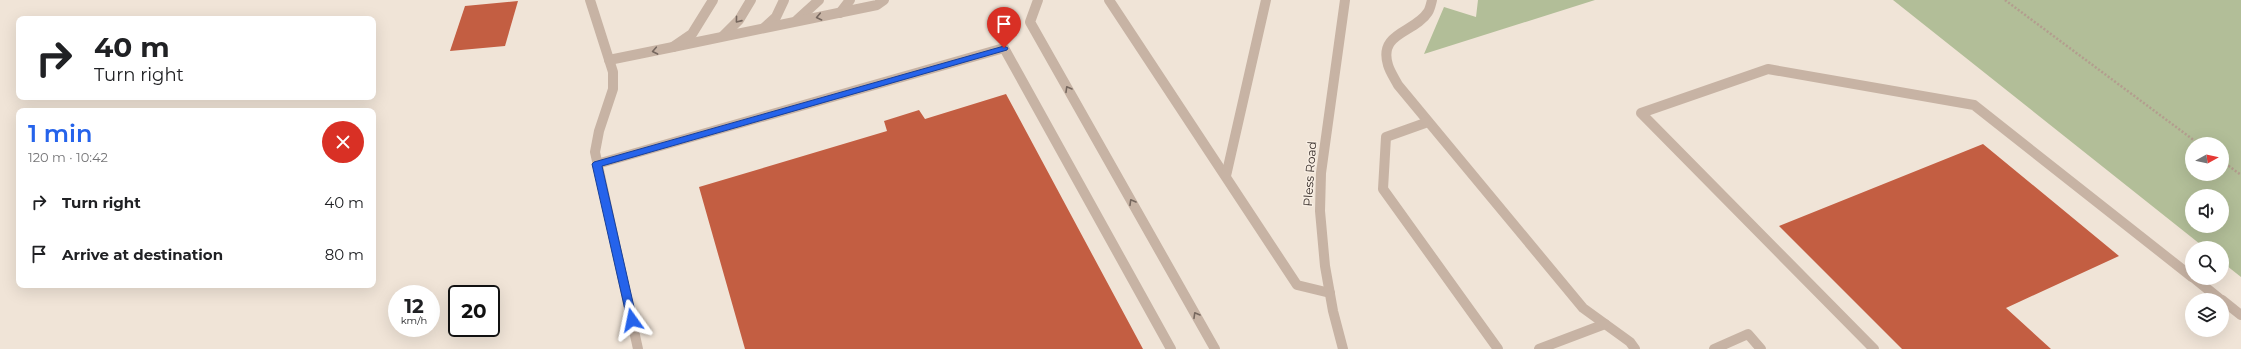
<!DOCTYPE html>
<html lang="en">
<head>
<meta charset="utf-8">
<style>
  body { margin:0; font-family:Montserrat,sans-serif; background:#f2f2f2; color:#202124; height:100vh; display:flex; flex-direction:column; font-size:15px; white-space:nowrap }
  * { box-sizing:border-box; margin:0 }
  p { font-size:13px; color:#757577 }
  .icon { flex:none; width:22px; height:22px; fill:none; stroke:currentColor; stroke-width:2; stroke-linecap:round; stroke-linejoin:round }
  .map { position:relative; flex:1; overflow:hidden }
  .panel { position:absolute; left:16px; top:108px; width:360px; height:180px; display:flex; flex-direction:column; background:#fff; border-radius:8px; box-shadow:0 4px 16px #0002 }
  .panel>* { flex:none }
  .guide { position:absolute; left:16px; top:16px; width:360px; height:84px; border-radius:8px; box-shadow:0 4px 16px #0002; background:#fff; color:#202124; overflow:hidden }
  .needle { width:26px; rotate:82deg }
  .fabs { position:absolute; left:2185px; top:137px; display:grid; gap:8px }
  .fabs a { display:grid; place-items:center; width:44px; height:44px; border-radius:50%; background:#fff; box-shadow:0 4px 16px #0002; font-size:20px }
  .speed { position:absolute; left:388px; top:285px; display:flex; gap:8px; font-size:20px; font-weight:700; text-align:center }
  .speed>* { display:grid; place-content:center; width:52px; height:52px; border-radius:50%; background:#fff; box-shadow:0 4px 16px #0002; line-height:1 }
  .speed small { font-size:10px; font-weight:400 }
  .speed .limit { border:2px solid #111; border-radius:6px; background:#fff; color:#111 }
  .pin { position:absolute; display:grid; place-items:center; width:34px; height:34px; color:#fff; margin:-41px -17px; border-radius:50% 50% 50% 0; rotate:-45deg; box-shadow:0 0 4px #0007 }
  .pin .icon { rotate:45deg }
  .me { position:absolute; width:44px; margin:-22px; rotate:348deg; stroke-linejoin:round; filter:drop-shadow(0 0 3px #0008) }
  .turn { display:flex; align-items:center; gap:14px; height:84px; padding:0 12px; font-size:18px }
  .turn .icon { width:52px; height:52px; stroke-width:2.5 }
  .turn b { display:block; font-size:28px; line-height:34px }
  .round { display:grid; place-items:center; flex:none; width:42px; height:42px; border-radius:21px; background:#f2f2f2 }
  .overview { display:flex; align-items:center; justify-content:space-between; height:68px; padding:0 12px }
  h1 { font-size:24px; font-weight:600; line-height:30px; color:#2563eb }
  ul { padding:0; list-style:none }
  li { display:flex; align-items:center; gap:12px; height:52px; padding:0 12px }
  li div { flex:1 }
  li b { display:block; font-size:15px }
  li em { font-style:normal }
  .map>svg:first-child { display:block }
  .green { fill:#b2be98; fill-rule:evenodd }
  .building { fill:#c35e42 }
  .lines { fill:none; stroke-linecap:round; stroke-linejoin:round }
  .path { stroke:#b39d8e; stroke-width:2.5; stroke-dasharray:2 2; stroke-linecap:butt }
  .minor { stroke:#c7b3a4; stroke-width:10 }
  .oneway { stroke:#76675e }
  .route { fill:#2563eb; stroke:#184099 }
  .labels { text-anchor:middle; stroke-width:3; stroke-linejoin:round; paint-order:stroke }
  .street-label { font-size:12px; fill:#332925; stroke:#f8eee3 }
</style>
</head>
<body>
<div class="map">
<svg width="2241" height="349" viewBox="0 0 2241 349">
  <rect width="100%" height="100%" fill="#f0e4d7"/>
  <!-- green -->
  <g class="green">
    <path d="M1478,0H1595L1424,54L1444,7L1476,17Z"/>
    <path d="M1893,0H2241V277L2222,262V248H2205ZM2192,144H2222V174H2192ZM2192,196H2222V226H2192Z"/>
  </g>
  <!-- building -->
  <g class="building">
    <path d="M518,1L505,46L450,51L465,6Z"/>
    <path d="M1006,94L1143,349H745L699,187L887,131L884,121L919,110L925,119Z"/>
    <path d="M1983,144L2119,256L2006,308L2051,349H1902L1779,226Z"/>
  </g>
  <g class="lines">
    <!-- path -->
    <g class="path">
      <path d="M2005,0L2199,144"/>
      <path d="M2222,161L2241,175"/>
    </g>
    <!-- minor -->
    <g class="minor">
      <path d="M590,0L613,72V89L599,131L595,152L638,349"/>
      <path d="M1038,0L1030,22L1215,349"/>
      <path d="M1109,0L1297,285L1330,293"/>
      <path d="M1432,0C1431,4 1430,9 1428,12C1415,33 1378,32 1388,65C1390,72 1395,79 1398,85L1583,308L1630,342L1635,349"/>
      <path d="M840,13L850,0"/>
      <path d="M797,20L819,0"/>
      <path d="M765,27L776,17L784,0"/>
      <path d="M723,36L739,20L751,0"/>
      <path d="M673,47L877,5L884,0"/>
      <path d="M609,60L673,47L692,34L713,0"/>
      <path d="M1428,122L1386,137L1383,189L1498,349"/>
      <path d="M597,164L1004,48L1171,349"/>
      <path d="M1226,176L1266,0"/>
      <path d="M2194,278L2221,300"/>
      <path d="M2222,300L2241,315"/>
      <path d="M1343,349L1333,311L1325,266L1320,211L1321,173L1345,0"/>
      <path d="M1539,349L1605,324"/>
      <path d="M1714,349L1748,334L1761,349"/>
      <path d="M1874,349L1641,113L1768,69L1974,105L2192,277"/>
    </g>
  </g>
  <!-- one-way arrows -->
  <defs><path id="oneway-chevron" d="M-2-3.5L2.5 0L-2 3.5" fill="none" stroke-width="1.6" stroke-linecap="round" stroke-linejoin="round"/></defs>
  <g class="oneway">
    <use href="#oneway-chevron" transform="translate(819 17) rotate(168)"/>
    <use href="#oneway-chevron" transform="translate(738 20) rotate(129)"/>
    <use href="#oneway-chevron" transform="translate(655 51) rotate(169)"/>
    <use href="#oneway-chevron" transform="translate(1068 89) rotate(-120)"/>
    <use href="#oneway-chevron" transform="translate(1132 202) rotate(-120)"/>
    <use href="#oneway-chevron" transform="translate(1196 315) rotate(-120)"/>
  </g>
  <!-- route -->
  <path class="route" d="M1004,46L1008,48L1007,50L602,166L637,320L632,324L628,323L592,164L594,162Z"/>
  <g class="labels">
    <!-- street labels -->
    <g class="street-label">
      <text transform="translate(1310 174) rotate(-86)" y="4">Pless Road</text>
    </g>
  </g>
</svg>
<div class="fabs">
<a><svg class="needle" viewBox="-14 -14 28 28"><path d="M0-13l5 13h-10z" fill="#e53935"/><path d="M0 13l5-13h-10z" fill="#757577"/></svg></a>
<a><svg class="icon" aria-label="sound" viewBox="0 0 24 24"><path d="M4 9h4l5-4v14l-5-4H4zM17 9q2 3 0 6"/></svg></a>
<a><svg class="icon" aria-label="search" viewBox="0 0 24 24"><circle cx="10" cy="10" r="6"/><path d="M15 15l6 6"/></svg></a>
<a><svg class="icon" aria-label="layers" viewBox="0 0 24 24"><path d="M12 4l9 5-9 5-9-5zM3 14l9 5 9-5"/></svg></a>
</div>
<div class="speed"><div>12<small>km/h</small></div><div class="limit">20</div></div>
<div class="pin" style="left:1004px;top:48px;background:#d93025"><svg class="icon" aria-label="arrive" viewBox="0 0 24 24"><path d="M6 21V4h12l-3 4 3 4H6"/></svg></div>
<svg class="me" style="left:632px;top:320px" viewBox="-20 -20 40 40"><path d="M0-17L14 15 0 8-14 15z" fill="#2563eb" stroke="#fff" stroke-width="4"/></svg>
<div class="guide">
<div class="turn"><svg class="icon" aria-label="right" viewBox="0 0 24 24"><path d="M7 20v-9h11M14 6l5 5-5 5"/></svg><div><b>40 m</b>Turn right</div></div>
</div>
<section class="panel">
<div class="overview"><div><h1>1 min</h1><p>120 m · 10:42</p></div><a class="round" style="background:#d93025;color:#fff"><svg class="icon" aria-label="close" viewBox="0 0 24 24"><path d="M6 6l12 12M18 6L6 18"/></svg></a></div>
<ul>
<li><svg class="icon" aria-label="right" viewBox="0 0 24 24"><path d="M7 20v-9h11M14 6l5 5-5 5"/></svg><div><b>Turn right</b></div><em>40 m</em></li>
<li><svg class="icon" aria-label="arrive" viewBox="0 0 24 24"><path d="M6 21V4h12l-3 4 3 4H6"/></svg><div><b>Arrive at destination</b></div><em>80 m</em></li>
</ul>
</section>
</div>
</body>
</html>
